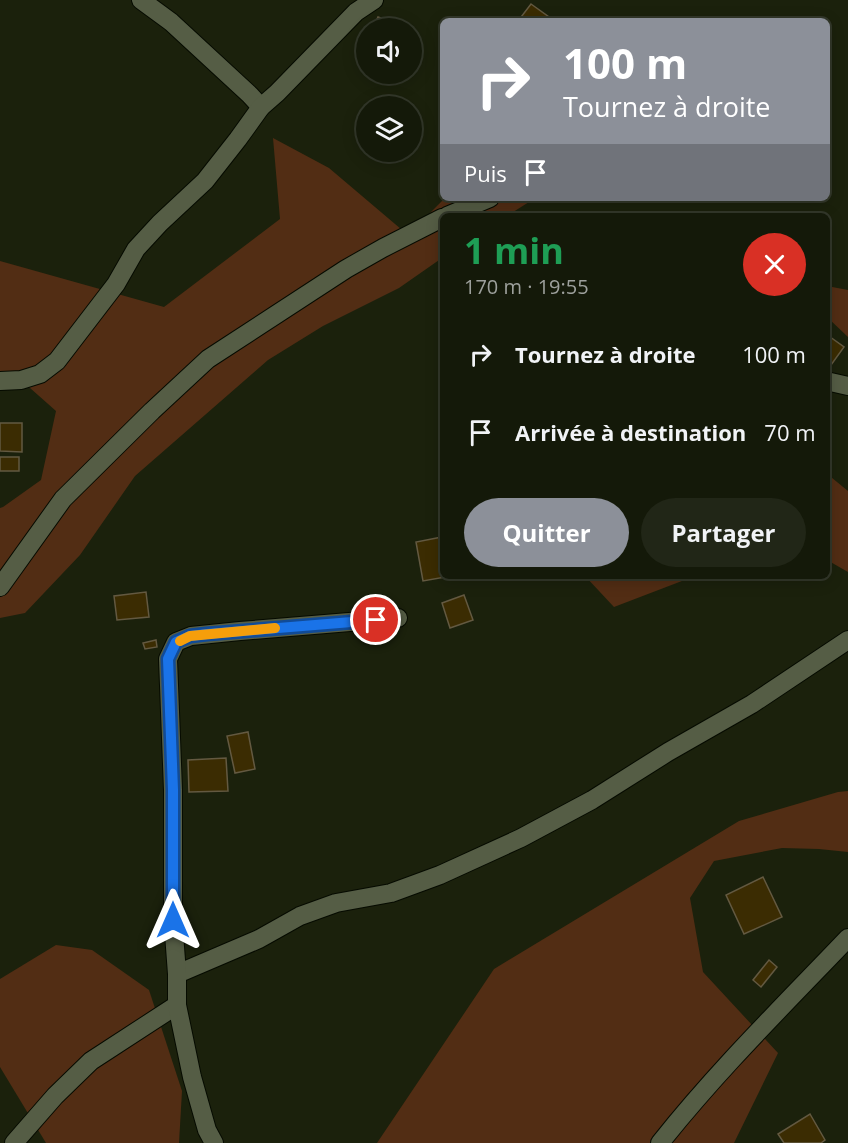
<!DOCTYPE html>
<html lang="fr">
<head>
<meta charset="utf-8">
<style>
  body { margin:0; font-family:"Open Sans",sans-serif; background:#212617; color:#f1f3f6; height:100vh; display:flex; flex-direction:column; font-size:22px; white-space:nowrap }
  * { box-sizing:border-box; margin:0 }
  p { font-size:20px; color:#9da09c }
  .icon { flex:none; width:33px; height:33px; fill:none; stroke:currentColor; stroke-width:2; stroke-linecap:round; stroke-linejoin:round }
  .map { position:relative; flex:1; overflow:hidden }
  .side { position:absolute; left:440px; top:213px; width:390px; height:366px; display:flex; flex-direction:column; background:#141909; border-radius:9px; box-shadow:0 3px 15px #0003,0 0 0 2px #33382a }
  .side>* { flex:none }
  .top-card { position:absolute; left:440px; top:18px; width:390px; height:183px; border-radius:9px; box-shadow:0 3px 15px #0003,0 0 0 2px #33382a; background:#8c9099; color:#fff; overflow:hidden }
  .tools { position:absolute; left:356px; top:18px; display:grid; gap:12px }
  .tools a { display:grid; place-items:center; width:66px; height:66px; border-radius:50%; background:#141909; box-shadow:0 3px 15px #0003,0 0 0 2px #33382a; font-size:30px }
  .pin { position:absolute; display:grid; place-items:center; width:51px; height:51px; color:#fff; margin:-26px; border:3px solid #fff; border-radius:50%; box-shadow:0 2px 6px #0007 }
  .me { position:absolute; width:66px; margin:-33px; rotate:0deg; stroke-linejoin:round; filter:drop-shadow(0 0 4px #0008) }
  .turn { display:flex; align-items:center; gap:21px; height:126px; padding:0 24px; font-size:27px }
  .turn .icon { width:78px; height:78px; stroke-width:2.5 }
  .turn b { display:block; font-size:42px; line-height:51px }
  .then { display:flex; align-items:center; height:57px; padding:0 24px; background:#0003; gap:12px; font-size:22px }
  .round { display:grid; place-items:center; flex:none; width:63px; height:63px; border-radius:32px; background:#212617 }
  .headline { display:flex; align-items:center; justify-content:space-between; height:102px; padding:0 24px }
  h1 { font-size:36px; font-weight:700; line-height:45px; color:#1e9e55 }
  .action { display:flex; gap:12px; margin-top:auto; padding:12px 24px }
  .action a { flex:1; height:69px; border-radius:36px; background:#8c9099; color:#fff; font-size:24px; font-weight:700; line-height:69px; text-align:center }
  .action a+a { background:#212617; color:#f1f3f6 }
  ul { padding:0; list-style:none }
  li { display:flex; align-items:center; gap:18px; height:78px; padding:0 24px }
  li div { flex:1 }
  li b { display:block; font-size:22px }
  li em { font-style:normal }
  .map>svg:first-child { display:block }
  .green { fill:#522d14 }
  .building { fill:#3b2c02; stroke:#635941; stroke-width:1.5 }
  .lines { fill:none; stroke-linecap:round; stroke-linejoin:round }
  .minor-casing { stroke:#060b00; stroke-width:20 }
  .minor { stroke:#555d45; stroke-width:18 }
  .route-casing { stroke:#114b97; stroke-width:15 }
  .route { stroke:#1a73e8; stroke-width:10 }
  .slow { stroke:#f59e0b; stroke-width:10 }
</style>
</head>
<body>
<div class="map">
<svg width="848" height="1143" viewBox="0 0 848 1143">
  <rect width="100%" height="100%" fill="#1b210c"/>
  <!-- green -->
  <g class="green">
    <path d="M273,138L329,168L408,235L445,198H533L529,202L507,216H442V258L399,288L323,326L268,360L135,476L80,555L25,613L0,618V508L3,507L41,480L56,411L21,380L0,391V261L164,307L280,219Z"/>
    <path d="M827,286L848,290V337L827,317Z"/>
    <path d="M826,473L848,491V572L827,560Z"/>
    <path d="M585,576H695L614,607Z"/>
    <path d="M848,791V852L819,849L782,848L714,861L690,898L703,972L778,1053L734,1143H377L494,969L739,821L838,792Z"/>
    <path d="M56,945L92,950L149,990L182,1091L179,1143H46L0,1067V979Z"/>
  </g>
  <!-- building -->
  <g class="building">
    <path d="M531,4L549,17L546,21H518Z"/>
    <path d="M378,17L397,24L395,28H373Z"/>
    <path d="M826,334L844,347L831,365L826,362Z"/>
    <path d="M0,423H22V452L0,451Z"/>
    <rect x="0" y="457" width="19" height="14"/>
    <path d="M442,537V576H451L423,581L416,542Z"/>
    <path d="M146,592L149,617L117,620L114,596Z"/>
    <path d="M464,595L473,620L450,628L442,603Z"/>
    <path d="M156,640L157,647L145,649L143,643Z"/>
    <path d="M248,732L255,769L235,773L227,736Z"/>
    <path d="M226,758L228,791L189,792L188,760Z"/>
    <path d="M763,877L782,917L744,934L726,895Z"/>
    <path d="M769,960L777,967L761,987L753,980Z"/>
    <path d="M810,1114L825,1140L821,1143H784L778,1134Z"/>
  </g>
  <g class="lines">
    <defs>
      <g id="minor">
        <path d="M141,0L171,22L250,95L261,107"/>
        <path d="M447,216L490,198"/>
        <path d="M0,381L21,380L40,374L57,361L116,284L136,249L160,223L205,181L238,139L261,107L277,93L356,12L374,0"/>
        <path d="M826,381L848,386"/>
        <path d="M0,587L63,499L152,411L208,359L346,269L383,248L442,218"/>
        <path d="M177,974L259,939L300,916L336,903L391,893L440,875L521,838L592,800L668,752L752,704L848,640"/>
        <path d="M14,1143L55,1096L91,1061L177,1005"/>
        <path d="M214,1143L207,1130L192,1077L177,1005V974L173,920V790L168,659L176,642L191,636L240,631L398,618"/>
        <path d="M660,1143C718,1070 784,1005 848,938"/>
      </g>
    </defs>
    <!-- minor casing -->
    <use href="#minor" class="minor-casing"/>
    <!-- minor -->
    <use href="#minor" class="minor"/>
  </g>
  <g class="lines">
    <defs>
      <path id="route" d="M173,920V790L168,659L176,642L190,636L207,634L376,620"/>
    </defs>
    <!-- route casing -->
    <use href="#route" class="route-casing"/>
    <!-- route -->
    <use href="#route" class="route"/>
    <!-- slow -->
    <path class="slow" d="M180,641L190,636L275,628"/>
  </g>
</svg>
<div class="tools">
<a><svg class="icon" aria-label="sound" viewBox="0 0 24 24"><path d="M4 9h4l5-4v14l-5-4H4zM17 9q2 3 0 6"/></svg></a>
<a><svg class="icon" aria-label="layers" viewBox="0 0 24 24"><path d="M12 4l9 5-9 5-9-5zM3 14l9 5 9-5"/></svg></a>
</div>
<div class="pin" style="left:376px;top:620px;background:#d93025"><svg class="icon" aria-label="arrive" viewBox="0 0 24 24"><path d="M6 21V4h12l-3 4 3 4H6"/></svg></div>
<svg class="me" style="left:173px;top:920px" viewBox="-20 -20 40 40"><path d="M0-17L14 15 0 8-14 15z" fill="#1a73e8" stroke="#fff" stroke-width="4"/></svg>
<div class="top-card">
<div class="turn"><svg class="icon" aria-label="right" viewBox="0 0 24 24"><path d="M7 20v-9h11M14 6l5 5-5 5"/></svg><div><b>100 m</b>Tournez à droite</div></div>
<div class="then">Puis<svg class="icon" aria-label="arrive" viewBox="0 0 24 24"><path d="M6 21V4h12l-3 4 3 4H6"/></svg></div>
</div>
<section class="side">
<div class="headline"><div><h1>1 min</h1><p>170 m · 19:55</p></div><a class="round" style="background:#d93025;color:#fff"><svg class="icon" aria-label="close" viewBox="0 0 24 24"><path d="M6 6l12 12M18 6L6 18"/></svg></a></div>
<ul>
<li><svg class="icon" aria-label="right" viewBox="0 0 24 24"><path d="M7 20v-9h11M14 6l5 5-5 5"/></svg><div><b>Tournez à droite</b></div><em>100 m</em></li>
<li><svg class="icon" aria-label="arrive" viewBox="0 0 24 24"><path d="M6 21V4h12l-3 4 3 4H6"/></svg><div><b>Arrivée à destination</b></div><em>70 m</em></li>
</ul>
<div class="action"><a>Quitter</a><a>Partager</a></div>
</section>
</div>
</body>
</html>
